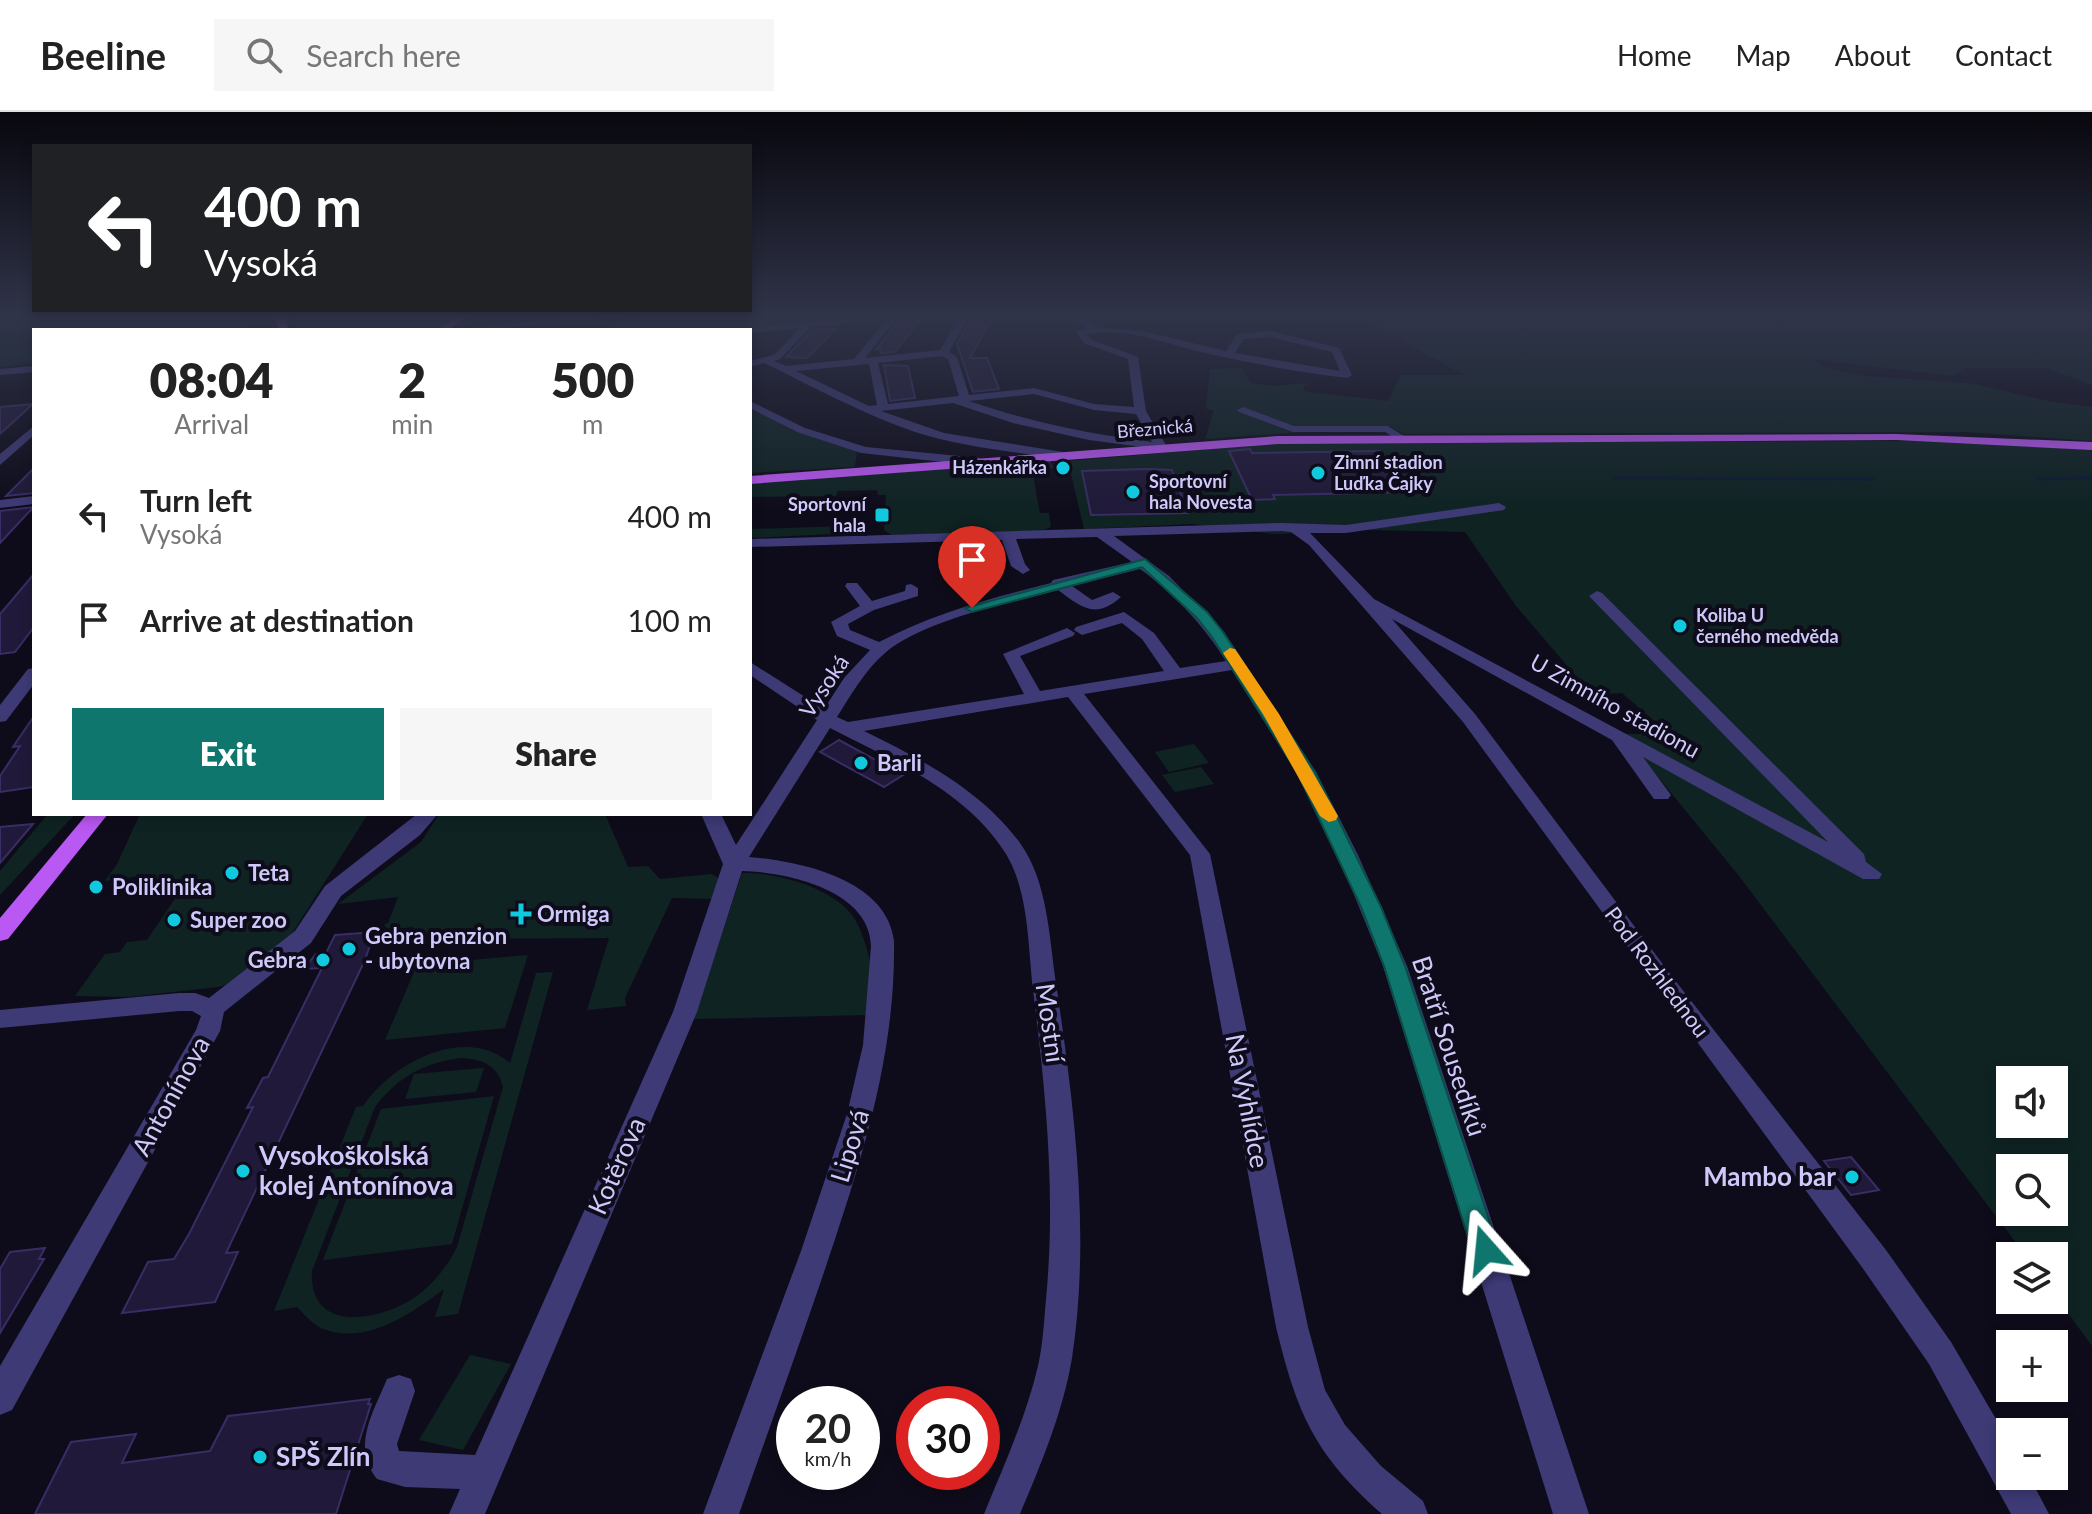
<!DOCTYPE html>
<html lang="en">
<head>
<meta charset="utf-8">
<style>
  body { margin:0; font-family:Lato,sans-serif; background:#f6f6f6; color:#222; height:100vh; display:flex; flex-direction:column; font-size:30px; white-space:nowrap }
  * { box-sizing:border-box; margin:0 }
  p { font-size:26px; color:#767676 }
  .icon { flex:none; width:44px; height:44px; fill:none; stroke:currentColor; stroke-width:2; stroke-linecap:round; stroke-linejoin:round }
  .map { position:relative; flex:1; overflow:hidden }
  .details { position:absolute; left:32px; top:216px; width:720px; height:488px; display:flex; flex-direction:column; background:#fff; border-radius:0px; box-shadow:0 4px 12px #0003 }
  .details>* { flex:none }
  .banner { position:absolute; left:32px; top:32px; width:720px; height:168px; border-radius:0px; box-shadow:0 4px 12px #0003; background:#202124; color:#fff; overflow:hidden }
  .tools { position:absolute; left:1996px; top:954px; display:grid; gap:16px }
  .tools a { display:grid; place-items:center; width:72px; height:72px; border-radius:0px; background:#fff; box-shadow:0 4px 12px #0003; font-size:40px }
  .speed { position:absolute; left:776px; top:1274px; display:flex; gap:16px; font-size:40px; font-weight:700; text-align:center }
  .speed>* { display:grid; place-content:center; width:104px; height:104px; border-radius:50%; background:#fff; box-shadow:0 4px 12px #0003; line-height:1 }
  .speed small { font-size:20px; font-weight:400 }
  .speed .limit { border:12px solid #d22; background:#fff; color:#111 }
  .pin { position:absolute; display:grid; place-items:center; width:68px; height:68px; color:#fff; margin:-82px -34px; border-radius:50% 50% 50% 0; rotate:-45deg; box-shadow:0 0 8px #0007 }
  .pin .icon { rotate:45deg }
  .me { position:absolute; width:88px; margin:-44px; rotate:342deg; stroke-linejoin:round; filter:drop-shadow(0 0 6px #0008) }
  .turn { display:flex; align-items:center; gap:28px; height:168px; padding:0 40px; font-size:36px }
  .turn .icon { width:104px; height:104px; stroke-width:2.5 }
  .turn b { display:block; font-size:56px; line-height:68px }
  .eta { display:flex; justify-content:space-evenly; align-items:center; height:136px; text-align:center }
  .eta b { font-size:48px; font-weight:800; line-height:56px }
  .action { display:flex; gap:16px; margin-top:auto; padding:16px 40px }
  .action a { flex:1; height:92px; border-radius:0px; background:#0f766e; color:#fff; font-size:32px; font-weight:800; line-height:92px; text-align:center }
  .action a+a { background:#f6f6f6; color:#222 }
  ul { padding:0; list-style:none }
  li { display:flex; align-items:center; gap:24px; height:104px; padding:0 40px }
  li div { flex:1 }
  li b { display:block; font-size:30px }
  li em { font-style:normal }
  header { display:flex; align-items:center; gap:48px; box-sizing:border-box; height:112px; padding:0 40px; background:#fff; border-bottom:2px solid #e0e0e0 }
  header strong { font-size:38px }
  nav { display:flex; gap:44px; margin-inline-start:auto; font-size:28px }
  .search { width:560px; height:72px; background:#f6f6f6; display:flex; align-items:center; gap:20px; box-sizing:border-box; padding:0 28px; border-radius:0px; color:#767676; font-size:30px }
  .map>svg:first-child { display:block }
  .green { fill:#0f2323; fill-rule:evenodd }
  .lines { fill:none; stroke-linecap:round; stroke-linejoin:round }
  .stream { stroke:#0b1a33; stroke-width:3 }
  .building { fill:#201939; stroke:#382d64; stroke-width:2 }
  .minor { fill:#3d3a76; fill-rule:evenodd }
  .major { fill:#b958f2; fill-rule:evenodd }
  .route { fill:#0f766e; stroke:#0a4d48; stroke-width:2 }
  .slow { fill:#f59e0b }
  .poi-dot { fill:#11c9df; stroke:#0e0c1a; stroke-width:3 }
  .labels { text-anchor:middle; stroke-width:8; stroke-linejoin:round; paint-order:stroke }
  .far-street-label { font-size:18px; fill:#cfc9fb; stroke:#0e0c1a }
  .far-poi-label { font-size:18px; font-weight:bold; fill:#cfc9fb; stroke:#0e0c1a; text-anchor:start }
  .street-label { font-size:22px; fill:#cfc9fb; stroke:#0e0c1a }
  .poi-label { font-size:22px; font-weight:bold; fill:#cfc9fb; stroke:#0e0c1a; text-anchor:start }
  .near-street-label { font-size:26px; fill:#cfc9fb; stroke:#0e0c1a }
  .near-poi-label { font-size:26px; font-weight:bold; fill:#cfc9fb; stroke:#0e0c1a; text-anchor:start }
</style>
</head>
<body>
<header>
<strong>Beeline</strong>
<div class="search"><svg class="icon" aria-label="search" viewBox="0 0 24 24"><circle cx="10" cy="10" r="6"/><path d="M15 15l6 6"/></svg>Search here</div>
<nav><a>Home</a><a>Map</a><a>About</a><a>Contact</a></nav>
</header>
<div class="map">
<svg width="2092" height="1402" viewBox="0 0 2092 1402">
  <rect width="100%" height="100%" fill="#0e0c1a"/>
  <!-- green -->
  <g class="green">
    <path d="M19,203H238L250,218H34V251L0,255V209Z"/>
    <path d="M292,203H456L439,215L421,218H298Z"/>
    <path d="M652,203H875L717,218H603L636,205Z"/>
    <path d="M1266,203H2092V273L2047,256H1965L1954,264L1809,247L1829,257L1865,264L1969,271L2048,289L2092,295V329L1964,320L1404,322L1389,314L1205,327L1214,298L1206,297L1210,257L1242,256L1251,271L1275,274L1306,271L1303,279L1388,289L1401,263H1464L1358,204L1279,206Z"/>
    <path d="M750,295L792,318L857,339L855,355L750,361Z"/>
    <path d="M1929,329L2092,337V1234L2054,1182V1144H2026L1739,764L1623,622H1669L1622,581L1592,583L1516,494L1465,420L1366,418L1275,422L1192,412L1084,417L1068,349L1280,331ZM2010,968H2054V1012H2010ZM2010,1056H2054V1100H2010Z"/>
    <path d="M1050,348L1054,356L1032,357L1040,401H1049L1051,415L1041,419L892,423L884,418L886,383H878L877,378L838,379L836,384L750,385V371Z"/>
    <path d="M847,414L855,416V421L750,426V417Z"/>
    <path d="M1194,632L1209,651L1169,660L1155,640Z"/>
    <path d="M1201,655L1214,672L1175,680L1162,663Z"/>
    <path d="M48,702H75L0,783V759Z"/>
    <path d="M140,702H368L286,831L243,868L218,875L129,885L75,884L105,842L120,840L127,830L147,828L176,785L137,787L154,762L105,769L117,752Z"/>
    <path d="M439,702H605L628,755L648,754L660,767L712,762L720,767L715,787L672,786L625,886L626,894L587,898L609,826L409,827L413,815L388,818L384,812L388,811L398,785L338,792L421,730Z"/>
    <path d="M742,761C775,760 835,776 854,806C860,815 865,830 868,841C874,859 868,884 868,903L694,907Z"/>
    <path d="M528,843L505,916L385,928L417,853Z"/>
    <path d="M553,860L458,1202L435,1205L444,1177C412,1201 365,1235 321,1216C312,1212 304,1202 297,1195L274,1199L356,995L363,994C392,951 464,912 510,951L536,861ZM461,946C482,947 498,953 503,975L457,1135C448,1153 437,1167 422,1180C388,1208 308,1226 312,1159L375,995C398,965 423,951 461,946Z"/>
    <path d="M484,956L476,980L405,987L414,962Z"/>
    <path d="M494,984L452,1132L323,1148L381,997Z"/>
    <path d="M470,1243L511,1252L463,1338L419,1328Z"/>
  </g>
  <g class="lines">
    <!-- stream -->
    <g class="stream">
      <path d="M1614,366L1874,367"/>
      <path d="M2037,367L2092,366"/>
    </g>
  </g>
  <!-- building -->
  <g class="building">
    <path d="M973,203H994L970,246H987L999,277L973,280L957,232Z"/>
    <path d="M919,209L895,240L881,241L880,237H876L898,210Z"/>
    <path d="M836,217L807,246L786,245L812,218Z"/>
    <path d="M884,253L908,254L915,286L890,289Z"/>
    <path d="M33,292L0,322V295Z"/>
    <path d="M1250,337L1252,341L1380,339L1411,380L1273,383L1275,387L1252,388L1229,339Z"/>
    <path d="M34,356V381L6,384Z"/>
    <path d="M1146,357L1172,358L1188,401L1091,403L1082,359Z"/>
    <path d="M34,395L27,402L0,431V399Z"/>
    <path d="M34,462V515L15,540L0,542V502Z"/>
    <path d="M34,604V675L0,680V664L20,634L13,635Z"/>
    <path d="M839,628L903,663L884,675L820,640Z"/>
    <path d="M33,712L0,751V715Z"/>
    <path d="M375,820L364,850L226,1141L238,1140L215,1190L122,1201L148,1150L174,1147L189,1122L253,995L247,996L263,966L268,965L322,856L304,857L316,842L326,841L335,823Z"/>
    <path d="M1851,1045L1879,1078L1851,1083L1824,1049Z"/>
    <path d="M45,1136L39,1147H44L0,1221V1157L10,1140Z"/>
    <path d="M370,1287L368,1292H371L336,1402H35L71,1330L136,1322L122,1351L210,1339L228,1304Z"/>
  </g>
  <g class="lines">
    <!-- minor -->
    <g class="minor">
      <path d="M0,203H15L0,209Z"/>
      <path d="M595,203H633L488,218H451Z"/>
      <path d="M879,203H915L896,207L865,246L940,238L961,203H970L949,240L957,245L969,283L1034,276L1094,292L1134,295L1128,247L1084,231L1076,220L1086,216L1068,203H1078L1095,215L1142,219L1226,239L1237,222L1271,219L1339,236L1352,263L1347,266C1298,260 1250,251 1201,240C1164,231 1126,215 1087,222L1090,227L1138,245L1146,299L1167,335L1165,338L1089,328L1013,311L953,291L881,299L944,321L1063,340L1065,343L1059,347C1011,339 961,335 915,320C862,302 814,275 764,251L750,255V249L774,243L800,216L750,221L745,216ZM886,208L854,247L786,254L774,249L780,247L811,215ZM1271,225L1332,240L1340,259L1235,241L1243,227ZM942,244L948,247L959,284L888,292L878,251ZM869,252L877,293L869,294L796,259ZM1034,282L1094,298L1136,302L1152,330C1089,322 1030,310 969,289Z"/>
      <path d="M34,254V260L0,263V257Z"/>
      <path d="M750,289L805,316L866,335L980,346L986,350L980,354L861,341L797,320L750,296Z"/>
      <path d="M1243,295L1294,314H1388L1409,327L1399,329L1385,320H1293L1239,300L1237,298Z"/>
      <path d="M34,314V323L0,353V342Z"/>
      <path d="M34,384V392L0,396V388Z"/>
      <path d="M1499,391L1506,395L1504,398L1346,421H1310L1374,487L1828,730L1589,484L1597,479L1602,481L1864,742L1866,750L1882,762L1879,767H1863L1643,645L1671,683L1668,687H1654L1612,628L1392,507L1475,602L1674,867L1886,1138L1951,1230L2010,1331V1364H2029L2049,1402H2011L1929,1252L1864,1158L1463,610L1309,433L1291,420L1282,419L1114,424L1169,464L1224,520L1316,660L1358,743L1407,854L1589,1402H1553L1383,854L1338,743L1296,660L1232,558L1084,582L1210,742L1308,1215L1325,1278L1345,1313L1381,1354L1423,1389L1428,1402H1382C1314,1342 1297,1301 1276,1215L1190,743L1068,585L864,619C921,647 981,678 1020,731C1048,770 1049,825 1056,871C1074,994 1091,1122 1072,1246C1063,1300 1041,1352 1020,1402H984C1004,1353 1026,1305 1038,1254C1043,1232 1044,1209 1046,1187C1056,1084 1046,981 1033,878C1028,835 1029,780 1006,742C967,679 892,648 830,616L749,745C799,749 887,767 894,829C896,947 859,1056 822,1166C795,1245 767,1323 739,1402H703L801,1139L847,1002L863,933L871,834C870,778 787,760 742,759L697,900L485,1402H449L460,1377L405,1375L377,1367C351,1335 373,1301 387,1267L399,1263L411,1267L415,1279L397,1332L399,1339L475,1343L673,900L723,752L701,702H721L736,733L817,608L750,563V550L824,597L844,566L870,538L837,524L831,510L860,494L845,474L847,471H857L872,489L905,479L906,473L911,472L918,476V484L874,498L848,512L850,518L879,530C934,501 991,486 1051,471L1053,468L1132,450L1097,425L1016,427L1025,452L1030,458L1023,462L1011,454L1002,428L750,435V427L1282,411L1346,413ZM1140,457C1174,481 1204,514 1226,549L1180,556L1154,521L1124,500L1076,515L1074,518L1082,523L1122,511L1142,527L1164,559L1040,579L1020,544L1073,524L1075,521L1067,516L1003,542L1024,582L848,610L837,605C851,583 865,558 885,541C921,509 1011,490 1058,478C1081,495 1095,508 1121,485L1113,480L1092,488L1072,474Z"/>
      <path d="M34,556V572L6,609L0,610V593L28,557Z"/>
      <path d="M417,702H438L420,723L341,784L311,831L224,900L220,919L12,1298L0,1303V1254L196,918L201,904L192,899H179L0,916V898L179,881H195L209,886L295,819L325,774Z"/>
    </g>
    <!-- major -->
    <g class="major">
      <path d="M274,203H283L289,218H279Z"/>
      <path d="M458,203H469L448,218H437Z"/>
      <path d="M1896,322L2092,330V338L1896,328L1278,332L750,372V364L1278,324Z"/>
      <path d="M87,702H108L8,827L0,829V806Z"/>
    </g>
  </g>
  <!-- sky -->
  <linearGradient id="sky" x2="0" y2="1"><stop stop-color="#08070e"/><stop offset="0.51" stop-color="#303449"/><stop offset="1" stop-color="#303449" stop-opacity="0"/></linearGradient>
  <rect width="2092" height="400" fill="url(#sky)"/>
  <!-- route -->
  <path class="route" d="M1145,447L1207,500L1223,520L1315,660L1381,795L1405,854L1499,1138L1495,1147L1486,1150L1476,1147L1472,1138L1384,854L1361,795L1297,660L1212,525L1197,506L1142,455L972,500L965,496Z"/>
  <!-- slow -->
  <path class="slow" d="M1230,536L1235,537L1279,602L1338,704L1336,708L1329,710L1320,704L1263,602L1223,541Z"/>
  <!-- markers -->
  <g class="poi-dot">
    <circle cx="1063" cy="356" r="8"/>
    <circle cx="1318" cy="361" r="8"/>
    <circle cx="1133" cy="380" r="8"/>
    <rect x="874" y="395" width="16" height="16" rx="4"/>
    <circle cx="1680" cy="514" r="8"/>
    <circle cx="861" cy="651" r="8"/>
    <circle cx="232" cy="761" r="8"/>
    <circle cx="96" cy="775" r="8"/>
    <path d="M517 790h8v8h8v8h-8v8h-8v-8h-8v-8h8z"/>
    <circle cx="174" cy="808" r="8"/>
    <circle cx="349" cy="837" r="8"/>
    <circle cx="323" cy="848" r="8"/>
    <circle cx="243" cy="1059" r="8"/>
    <circle cx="1852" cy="1065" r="8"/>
    <circle cx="260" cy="1345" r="8"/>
  </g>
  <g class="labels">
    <!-- far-street labels -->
    <g class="far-street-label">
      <text transform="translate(1155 317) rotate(-5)" y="6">Březnická</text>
    </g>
    <!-- far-poi labels -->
    <g class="far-poi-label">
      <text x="1334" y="357">Zimní stadion<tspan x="1334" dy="21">Luďka Čajky</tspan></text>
      <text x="1047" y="362" text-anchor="end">Házenkářka</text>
      <text x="1149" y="376">Sportovní<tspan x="1149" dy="21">hala Novesta</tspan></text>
      <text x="866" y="399" text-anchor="end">Sportovní<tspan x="866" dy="21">hala</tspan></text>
      <text x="1696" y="510">Koliba U<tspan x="1696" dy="21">černého medvěda</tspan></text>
    </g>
    <!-- street labels -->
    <g class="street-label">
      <text transform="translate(824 574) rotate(-56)" y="8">Vysoká</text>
      <text transform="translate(1615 594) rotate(29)" y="8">U Zimního stadionu</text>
      <text transform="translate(1657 860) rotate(53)" y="8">Pod Rozhlednou</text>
    </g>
    <!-- poi labels -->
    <g class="poi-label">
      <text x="877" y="659">Barli</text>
      <text x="248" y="769">Teta</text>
      <text x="112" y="783">Poliklinika</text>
      <text x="537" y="810">Ormiga</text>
      <text x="190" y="816">Super zoo</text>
      <text x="365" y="832">Gebra penzion<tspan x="365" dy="25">- ubytovna</tspan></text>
      <text x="307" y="856" text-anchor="end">Gebra</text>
    </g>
    <!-- near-street labels -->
    <g class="near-street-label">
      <text transform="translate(1050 911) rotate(82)" y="9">Mostní</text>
      <text transform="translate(1449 934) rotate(72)" y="9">Bratří Sousedíků</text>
      <text transform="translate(171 984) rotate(-61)" y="9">Antonínova</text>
      <text transform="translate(1247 989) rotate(79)" y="9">Na Vyhlídce</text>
      <text transform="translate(850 1034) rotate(-73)" y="9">Lipová</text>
      <text transform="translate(617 1054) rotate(-66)" y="9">Kotěrova</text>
    </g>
    <!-- near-poi labels -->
    <g class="near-poi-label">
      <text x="259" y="1053">Vysokoškolská<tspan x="259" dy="30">kolej Antonínova</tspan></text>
      <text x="1836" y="1074" text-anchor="end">Mambo bar</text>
      <text x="276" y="1354">SPŠ Zlín</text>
    </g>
  </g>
</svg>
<div class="tools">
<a><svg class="icon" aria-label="sound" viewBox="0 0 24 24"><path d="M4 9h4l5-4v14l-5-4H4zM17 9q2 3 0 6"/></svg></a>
<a><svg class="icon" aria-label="search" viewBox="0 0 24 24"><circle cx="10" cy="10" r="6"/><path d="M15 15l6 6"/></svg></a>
<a><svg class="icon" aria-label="layers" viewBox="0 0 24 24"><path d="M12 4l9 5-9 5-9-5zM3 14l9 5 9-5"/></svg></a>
<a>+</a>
<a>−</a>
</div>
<div class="speed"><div>20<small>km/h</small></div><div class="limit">30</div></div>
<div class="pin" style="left:972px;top:496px;background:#d93025"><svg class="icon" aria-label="arrive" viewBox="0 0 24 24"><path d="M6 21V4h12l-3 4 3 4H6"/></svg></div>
<svg class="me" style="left:1486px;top:1138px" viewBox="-20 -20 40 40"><path d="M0-17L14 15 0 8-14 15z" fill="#0f766e" stroke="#fff" stroke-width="4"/></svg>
<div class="banner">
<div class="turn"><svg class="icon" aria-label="left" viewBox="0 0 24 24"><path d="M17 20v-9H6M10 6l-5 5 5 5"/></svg><div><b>400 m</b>Vysoká</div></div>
</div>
<section class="details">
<div class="eta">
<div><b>08:04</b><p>Arrival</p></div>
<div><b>2</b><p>min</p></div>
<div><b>500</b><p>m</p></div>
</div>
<ul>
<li><svg class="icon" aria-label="left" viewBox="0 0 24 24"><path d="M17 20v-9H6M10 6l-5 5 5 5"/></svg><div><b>Turn left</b><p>Vysoká</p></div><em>400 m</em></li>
<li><svg class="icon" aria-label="arrive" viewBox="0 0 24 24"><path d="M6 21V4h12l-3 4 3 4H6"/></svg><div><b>Arrive at destination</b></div><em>100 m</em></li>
</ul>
<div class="action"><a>Exit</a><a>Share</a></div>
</section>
</div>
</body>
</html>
